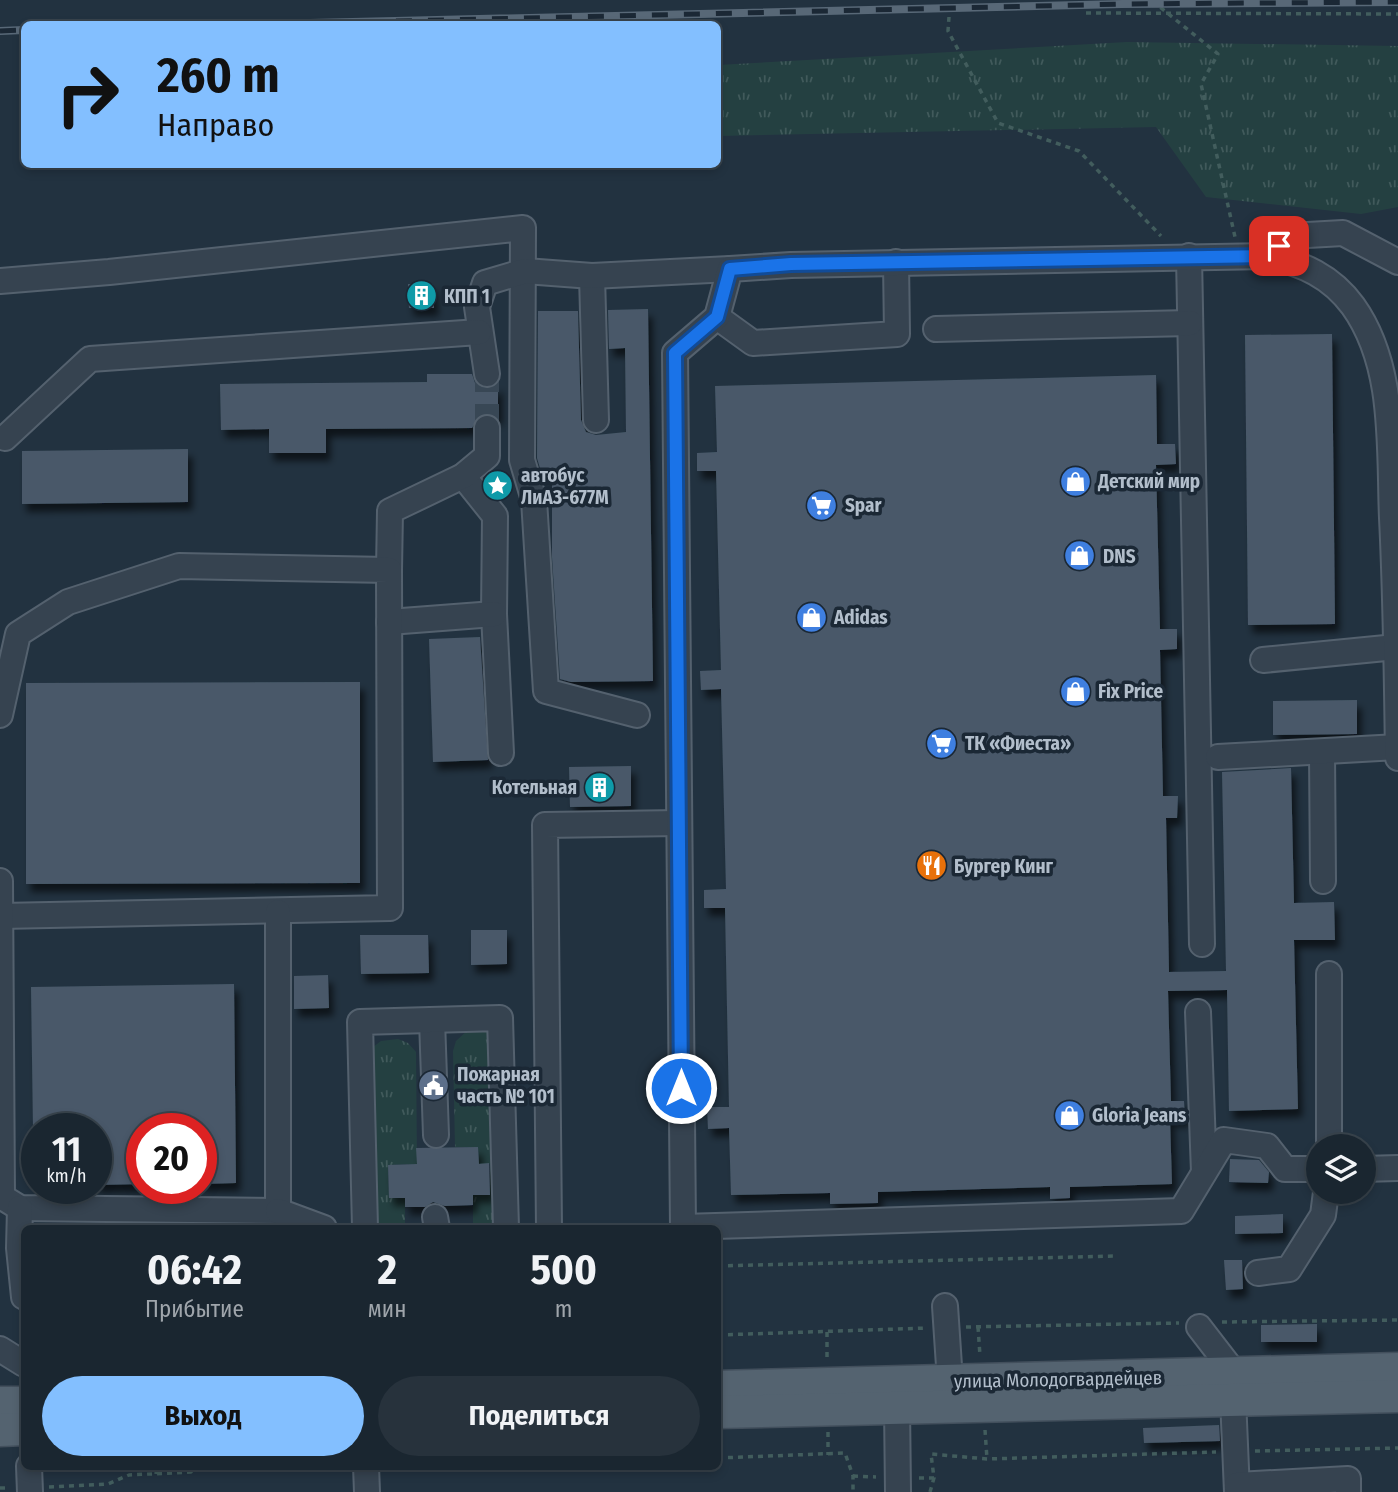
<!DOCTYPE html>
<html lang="ru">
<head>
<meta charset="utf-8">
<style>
  body { margin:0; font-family:"Fira Sans Condensed",sans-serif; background:#27323c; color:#f1f3f6; height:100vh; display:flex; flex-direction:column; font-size:26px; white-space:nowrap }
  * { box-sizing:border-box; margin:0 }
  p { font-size:23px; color:#9fa5ab }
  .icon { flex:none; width:38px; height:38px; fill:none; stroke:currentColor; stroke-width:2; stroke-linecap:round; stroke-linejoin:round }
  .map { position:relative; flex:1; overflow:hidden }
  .side { position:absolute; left:21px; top:1225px; width:700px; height:245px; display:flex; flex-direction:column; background:#1a2630; border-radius:10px; box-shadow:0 4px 10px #0003,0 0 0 2px #38434c }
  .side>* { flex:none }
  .hud { position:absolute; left:21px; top:21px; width:700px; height:147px; border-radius:10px; box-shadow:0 4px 10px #0003,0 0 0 2px #38434c; background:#83bfff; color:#111; overflow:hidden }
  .buttons { position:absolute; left:1306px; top:1134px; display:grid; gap:14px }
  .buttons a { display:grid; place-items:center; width:70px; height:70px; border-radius:50%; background:#1a2630; box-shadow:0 4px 10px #0003,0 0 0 2px #38434c; font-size:35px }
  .speed { position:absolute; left:21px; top:1113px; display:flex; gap:14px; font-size:35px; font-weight:700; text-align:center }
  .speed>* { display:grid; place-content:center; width:91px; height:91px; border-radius:50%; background:#1a2630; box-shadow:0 4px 10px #0003,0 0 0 2px #38434c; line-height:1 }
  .speed small { font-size:18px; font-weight:400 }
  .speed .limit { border:10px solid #d22; background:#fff; color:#111 }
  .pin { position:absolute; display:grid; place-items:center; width:60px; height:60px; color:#fff; margin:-30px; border-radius:14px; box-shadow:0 4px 10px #0006 }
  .me { position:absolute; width:77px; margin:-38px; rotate:0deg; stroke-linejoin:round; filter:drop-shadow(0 0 5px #0008) }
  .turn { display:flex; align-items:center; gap:24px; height:147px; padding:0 21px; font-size:32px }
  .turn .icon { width:91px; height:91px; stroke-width:2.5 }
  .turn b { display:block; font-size:49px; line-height:60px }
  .eta { display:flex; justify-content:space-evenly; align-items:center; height:119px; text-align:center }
  .eta b { font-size:42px; font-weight:700; line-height:49px }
  .primary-button { display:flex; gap:14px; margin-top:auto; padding:14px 21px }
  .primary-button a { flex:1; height:80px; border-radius:42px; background:#83bfff; color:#111; font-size:28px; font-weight:700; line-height:80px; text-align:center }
  .primary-button a+a { background:#27323c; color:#f1f3f6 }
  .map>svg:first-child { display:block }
  .grass { fill:url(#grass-tufts) }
  .building { fill:#485969; filter:url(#shadow) }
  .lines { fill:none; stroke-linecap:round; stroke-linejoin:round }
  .minor-tunnel { stroke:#384755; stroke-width:24; stroke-dasharray:24 12; stroke-linecap:butt }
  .minor-casing { stroke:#54616e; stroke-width:28 }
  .major-casing { stroke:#424f5c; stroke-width:35 }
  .path { stroke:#425d5d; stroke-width:3.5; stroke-dasharray:5 5; stroke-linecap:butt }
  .minor { stroke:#364350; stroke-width:24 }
  .major { stroke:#546370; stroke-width:32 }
  .rail-casing { stroke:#586877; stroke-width:8 }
  .rail { stroke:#1b2835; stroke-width:5; stroke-dasharray:16; stroke-linecap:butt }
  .route-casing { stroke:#114b97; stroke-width:18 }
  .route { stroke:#1a73e8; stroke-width:12 }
  .labels { text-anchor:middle; stroke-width:7; stroke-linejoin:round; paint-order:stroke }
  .poi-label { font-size:19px; font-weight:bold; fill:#b2becb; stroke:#1b2835; text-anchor:start }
  .street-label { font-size:19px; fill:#b2becb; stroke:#1b2835 }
</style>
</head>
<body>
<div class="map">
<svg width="1398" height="1492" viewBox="0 0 1398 1492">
  <defs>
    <pattern id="grass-tufts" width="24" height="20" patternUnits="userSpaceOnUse" patternTransform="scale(1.75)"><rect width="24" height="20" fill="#244041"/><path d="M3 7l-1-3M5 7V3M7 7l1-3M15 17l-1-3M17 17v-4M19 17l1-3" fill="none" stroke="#415a5b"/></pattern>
    <filter id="shadow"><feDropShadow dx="4.5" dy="8" stdDeviation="3.5" flood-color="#0009"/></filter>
  </defs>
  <rect width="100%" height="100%" fill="#223240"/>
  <!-- grass -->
  <g class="grass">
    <path d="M1127,42L1398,46V207L1361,214L1206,197L1156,127L718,136V65Z"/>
    <path d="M469,1029L489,1032L494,1228H473V1195H490V1164H479L478,1147H455L453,1051L456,1041Z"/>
    <path d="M398,1039L408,1043L416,1052L417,1164L388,1165L389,1198H405V1228H373L368,1051L381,1041Z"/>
  </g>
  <!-- building -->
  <g class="building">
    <path d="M408,284H433L434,308H409Z"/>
    <path d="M648,309L653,681L571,682L560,679L552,557V475H542L537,458L538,311H578L581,420L586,432L596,435L626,432L625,348L609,349L608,310Z"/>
    <path d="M1332,334L1335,624L1248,625L1245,335Z"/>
    <path d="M427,374H472L475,383L482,388L490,389L498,383V419L488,413L480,415L472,428L326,429V453H269V429L221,430L220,384L427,382Z"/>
    <path d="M1156,375L1157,444H1175L1176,464L1156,465L1160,629H1177V649L1160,650L1163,796H1178L1177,818H1166L1169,972L1226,971L1222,772L1291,768L1294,903L1334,902L1335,940H1294L1298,1109L1229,1111L1227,990L1168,991L1171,1101H1184L1185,1119H1170L1172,1184L1070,1187V1198L1050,1199V1187L878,1192V1203L830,1204V1193L731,1195L729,1128L708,1129L707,1107H729L725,908H704V890L726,889L721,689L701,690L700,671L721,670L716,471H697V453L717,452L715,386Z"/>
    <path d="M188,449V502L22,504V451Z"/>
    <path d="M480,637L488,760L433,762L429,639Z"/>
    <path d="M360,682V883L26,884V683Z"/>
    <path d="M1357,700V734L1273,735V701Z"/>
    <path d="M631,766V806L570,807L569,767Z"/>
    <path d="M471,930H507V964L471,965Z"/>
    <path d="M360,935H428L429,973L361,974Z"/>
    <path d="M328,975L329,1008L294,1009V976Z"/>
    <path d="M234,984L236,1183L201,1184V1129H142V1184L96,1185V1129H33L31,987Z"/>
    <path d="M478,1147L479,1164L489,1163L490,1195H473V1205L445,1206L433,1202L425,1207H405V1198H389L388,1165L417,1164L416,1148Z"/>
    <path d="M1230,1159L1259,1160L1269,1172L1268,1183L1229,1182Z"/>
    <path d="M1283,1214V1233L1235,1234V1216Z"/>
    <path d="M1224,1260H1242L1243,1289L1226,1290Z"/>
    <path d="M1317,1324V1342H1261V1325Z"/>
    <path d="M1219,1425L1220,1441L1144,1443L1143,1428Z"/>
  </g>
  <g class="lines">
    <!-- minor-tunnel -->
    <path class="minor-tunnel" d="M487,428V374"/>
    <defs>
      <g id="minor">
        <path d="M1189,256L1202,944"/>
        <path d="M1268,256L1290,236L1343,233L1398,262"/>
        <path d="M592,276L596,420"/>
        <path d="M0,281L109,272L523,228L522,460L534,500L546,691L637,715"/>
        <path d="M717,317L753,343L897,334L896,262"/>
        <path d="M936,329L1190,323"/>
        <path d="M487,374L477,307L485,283L525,271L592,276L730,269"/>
        <path d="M5,438L90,359L479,332"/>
        <path d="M463,476L495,516L494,614L501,753"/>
        <path d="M389,570L390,511L463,476L487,456V428"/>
        <path d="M389,622L494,614"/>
        <path d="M1263,660L1396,647"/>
        <path d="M0,715L18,634L68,602L179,566L389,570L390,908L1,916"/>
        <path d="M1322,752L1323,881"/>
        <path d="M1218,757L1398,747"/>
        <path d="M0,881L2,1197L20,1208L278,1211V912"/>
        <path d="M1198,1012L1204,1172"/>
        <path d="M432,1020L436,1135"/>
        <path d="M1329,1146V974"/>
        <path d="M1363,1169L1398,1168"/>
        <path d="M20,1208L19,1248L24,1297"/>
        <path d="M278,1211L324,1228"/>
        <path d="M435,1217L437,1228"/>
        <path d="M683,1227L1181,1211L1224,1140L1267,1146L1285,1169H1318"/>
        <path d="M365,1228L360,1022L500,1018L506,1228"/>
        <path d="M549,1228L545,825L679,823"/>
        <path d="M683,1228L675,353L717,317L730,269L791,265L1268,256C1303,264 1331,276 1353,306C1396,366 1389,449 1392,518C1396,598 1397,678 1398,758"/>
        <path d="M1258,1273L1289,1269L1323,1215L1326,1192"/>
        <path d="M945,1306L950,1381"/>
        <path d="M1199,1327L1236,1375"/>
        <path d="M0,1349L24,1364"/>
        <path d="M1233,1398L1237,1492"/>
        <path d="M897,1406L898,1492"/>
        <path d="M29,1466L30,1492"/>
        <path d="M366,1466L367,1492"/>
        <path d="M1237,1485L1348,1479V1492"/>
      </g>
      <g id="major">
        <path d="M718,1387L1398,1369"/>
        <path d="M0,1403H24"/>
        <path d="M718,1412L1398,1396"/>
        <path d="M0,1430L24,1429"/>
      </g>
    </defs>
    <!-- minor casing -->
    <use href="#minor" class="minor-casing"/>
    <!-- major casing -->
    <use href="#major" class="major-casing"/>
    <!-- path -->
    <g class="path">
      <path d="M1155,0V3L1218,54L1201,84L1235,237"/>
      <path d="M1086,13L1398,14"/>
      <path d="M949,17L948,31L998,123L1079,151L1161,236"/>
      <path d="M718,1266L1117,1256"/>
      <path d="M1222,1322L1398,1320"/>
      <path d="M966,1327L1179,1323"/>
      <path d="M978,1327L980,1356"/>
      <path d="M827,1332V1362"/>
      <path d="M718,1335L927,1328"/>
      <path d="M985,1430L987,1459"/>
      <path d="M828,1432V1455"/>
      <path d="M1255,1451L1398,1448"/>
      <path d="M718,1458L845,1453L853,1476V1492"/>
      <path d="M256,1466L264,1470L346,1468"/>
      <path d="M385,1467L407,1466"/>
      <path d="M156,1474L157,1466"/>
      <path d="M853,1476L876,1477"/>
      <path d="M919,1478H934"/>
      <path d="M49,1487L108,1484L129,1475L191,1472L196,1466"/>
      <path d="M0,1488H10"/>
      <path d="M930,1492L934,1478L931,1454L987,1459L1216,1452"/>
    </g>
    <!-- minor -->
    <use href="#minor" class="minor"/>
    <!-- major -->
    <use href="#major" class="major"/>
    <defs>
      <g id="rail">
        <path d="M268,24L1122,4L1398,2"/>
        <path d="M0,31L24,30"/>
      </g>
    </defs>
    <!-- rail casing -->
    <use href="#rail" class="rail-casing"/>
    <!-- rail -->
    <use href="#rail" class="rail"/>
  </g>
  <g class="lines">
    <defs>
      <path id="route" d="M681,1088L675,353L717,317L730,269L791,264L1268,256L1279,246"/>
    </defs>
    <!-- route casing -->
    <use href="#route" class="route-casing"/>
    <!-- route -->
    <use href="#route" class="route"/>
  </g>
  <!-- icons -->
  <defs>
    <symbol id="building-disc" viewBox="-11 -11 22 22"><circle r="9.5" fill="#0f9aa8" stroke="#1b2835"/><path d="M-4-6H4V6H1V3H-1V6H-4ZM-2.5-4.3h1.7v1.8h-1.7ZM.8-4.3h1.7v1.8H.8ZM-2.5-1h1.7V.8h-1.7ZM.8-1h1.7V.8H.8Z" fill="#fff"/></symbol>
    <symbol id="shop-disc" viewBox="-11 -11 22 22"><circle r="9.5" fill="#3f7fe0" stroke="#1b2835"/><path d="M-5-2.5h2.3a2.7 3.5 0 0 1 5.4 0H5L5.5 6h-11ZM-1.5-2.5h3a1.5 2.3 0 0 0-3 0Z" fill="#fff"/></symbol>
    <symbol id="sight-disc" viewBox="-11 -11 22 22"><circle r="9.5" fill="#0f9aa8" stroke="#1b2835"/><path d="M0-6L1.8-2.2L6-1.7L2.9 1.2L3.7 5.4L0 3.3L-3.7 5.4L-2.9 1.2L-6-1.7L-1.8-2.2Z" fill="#fff"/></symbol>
    <symbol id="supermarket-disc" viewBox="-11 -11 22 22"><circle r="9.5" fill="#3f7fe0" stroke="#1b2835"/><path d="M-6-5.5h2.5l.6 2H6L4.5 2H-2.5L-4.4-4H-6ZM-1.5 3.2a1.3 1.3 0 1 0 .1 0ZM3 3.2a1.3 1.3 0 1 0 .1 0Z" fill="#fff"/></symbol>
    <symbol id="restaurant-disc" viewBox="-11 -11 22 22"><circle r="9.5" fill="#e8710a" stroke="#1b2835"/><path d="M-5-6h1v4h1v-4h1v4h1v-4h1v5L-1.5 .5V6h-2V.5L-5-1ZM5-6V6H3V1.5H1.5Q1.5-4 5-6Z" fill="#fff"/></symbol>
    <symbol id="civic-disc" viewBox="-11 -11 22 22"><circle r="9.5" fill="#5c6f8a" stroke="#1b2835"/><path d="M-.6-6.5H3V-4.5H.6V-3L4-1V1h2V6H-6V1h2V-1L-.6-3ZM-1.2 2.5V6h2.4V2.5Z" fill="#fff"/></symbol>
  </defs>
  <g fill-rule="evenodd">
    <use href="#building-disc" x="404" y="278" width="35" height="35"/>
    <use href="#shop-disc" x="1058" y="464" width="35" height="35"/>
    <use href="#sight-disc" x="480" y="468" width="35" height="35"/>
    <use href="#supermarket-disc" x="804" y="488" width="35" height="35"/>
    <use href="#shop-disc" x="1062" y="538" width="35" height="35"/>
    <use href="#shop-disc" x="794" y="600" width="35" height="35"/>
    <use href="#shop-disc" x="1058" y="674" width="35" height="35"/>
    <use href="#supermarket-disc" x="924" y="726" width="35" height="35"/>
    <use href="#building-disc" x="582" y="770" width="35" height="35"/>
    <use href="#restaurant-disc" x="914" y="848" width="35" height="35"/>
    <use href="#civic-disc" x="416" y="1068" width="35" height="35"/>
    <use href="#shop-disc" x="1052" y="1098" width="35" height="35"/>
  </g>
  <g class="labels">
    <!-- poi labels -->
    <g class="poi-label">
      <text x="444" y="303">КПП 1</text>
      <text x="521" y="482">автобус<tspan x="521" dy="22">ЛиАЗ-677М</tspan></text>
      <text x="1098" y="488">Детский мир</text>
      <text x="845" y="512">Spar</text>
      <text x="1103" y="563">DNS</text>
      <text x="834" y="624">Adidas</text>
      <text x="1098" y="698">Fix Price</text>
      <text x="965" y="750">ТК «Фиеста»</text>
      <text x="577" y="794" text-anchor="end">Котельная</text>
      <text x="954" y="873">Бургер Кинг</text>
      <text x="457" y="1081">Пожарная<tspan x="457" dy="22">часть № 101</tspan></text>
      <text x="1092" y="1122">Gloria Jeans</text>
    </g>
    <!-- street labels -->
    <g class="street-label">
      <text transform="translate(1058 1379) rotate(-1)" y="7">улица Молодогвардейцев</text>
    </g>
  </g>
</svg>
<div class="buttons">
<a><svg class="icon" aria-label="layers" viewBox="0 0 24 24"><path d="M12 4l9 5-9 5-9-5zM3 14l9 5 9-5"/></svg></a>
</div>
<div class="speed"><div>11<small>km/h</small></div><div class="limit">20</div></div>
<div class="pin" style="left:1279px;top:246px;background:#d93025"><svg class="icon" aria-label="arrive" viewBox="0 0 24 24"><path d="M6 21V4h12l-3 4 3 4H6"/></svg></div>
<svg class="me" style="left:681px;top:1088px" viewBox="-20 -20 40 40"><circle r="17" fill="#1a73e8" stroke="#fff" stroke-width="3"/><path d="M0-11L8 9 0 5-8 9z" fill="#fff"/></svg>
<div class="hud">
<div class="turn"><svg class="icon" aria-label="right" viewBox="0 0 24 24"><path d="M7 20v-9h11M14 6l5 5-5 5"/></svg><div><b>260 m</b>Направо</div></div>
</div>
<section class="side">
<div class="eta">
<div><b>06:42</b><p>Прибытие</p></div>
<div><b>2</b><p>мин</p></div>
<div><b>500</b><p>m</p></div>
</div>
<div class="primary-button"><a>Выход</a><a>Поделиться</a></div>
</section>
</div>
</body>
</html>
